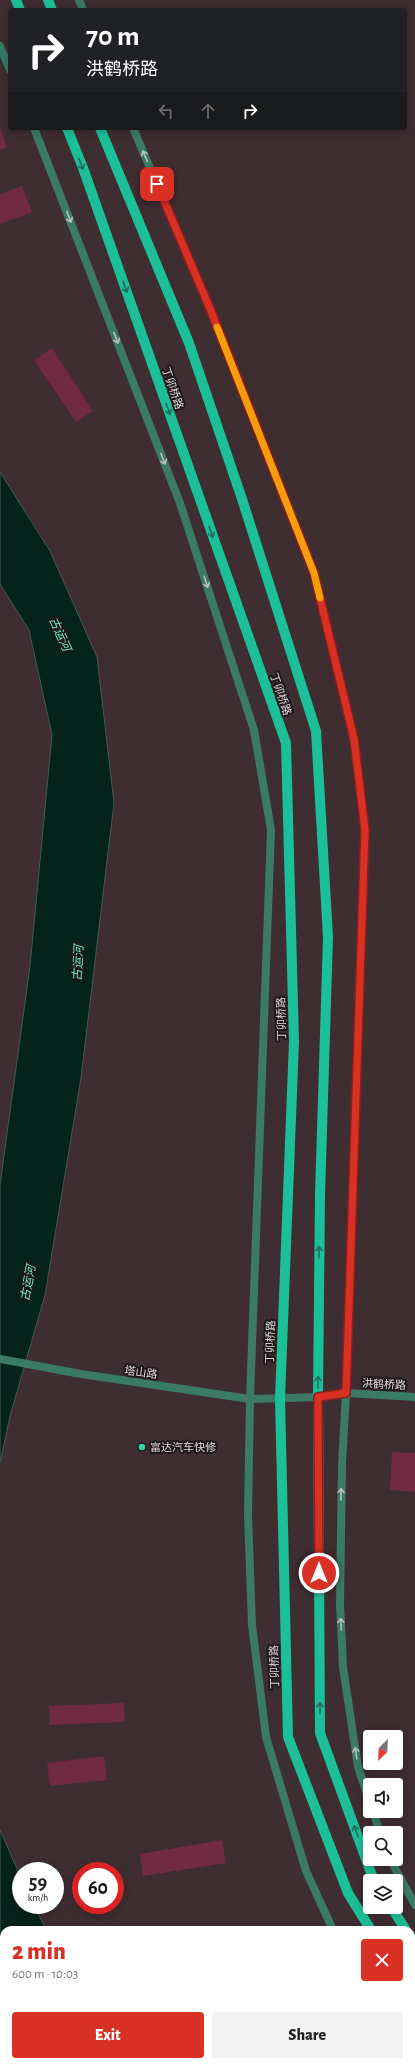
<!DOCTYPE html>
<html lang="en">
<head>
<meta charset="utf-8">
<style>
  body { margin:0; font-family:"Alegreya Sans","Noto Sans SC",sans-serif; background:#f2f2f2; color:#202124; height:100vh; display:flex; flex-direction:column; font-size:15px; white-space:nowrap }
  * { box-sizing:border-box; margin:0 }
  p { font-size:13px; color:#757577 }
  .icon { flex:none; width:22px; height:22px; fill:none; stroke:currentColor; stroke-width:2; stroke-linecap:round; stroke-linejoin:round }
  .map { position:relative; flex:1; overflow:hidden }
  .panel { position:absolute; left:0px; top:1926px; width:415px; height:140px; display:flex; flex-direction:column; background:#fff; border-radius:12px 12px 0 0; box-shadow:0 2px 10px #0003 }
  .panel>* { flex:none }
  .hud { position:absolute; left:8px; top:8px; width:399px; height:122px; border-radius:4px; box-shadow:0 2px 10px #0003; background:#202124; color:#fff; overflow:hidden }
  .needle { width:26px; rotate:204deg }
  .buttons { position:absolute; left:363px; top:1730px; display:grid; gap:8px }
  .buttons a { display:grid; place-items:center; width:40px; height:40px; border-radius:4px; background:#fff; box-shadow:0 2px 10px #0003; font-size:20px }
  .speed { position:absolute; left:12px; top:1862px; display:flex; gap:8px; font-size:20px; font-weight:700; text-align:center }
  .speed>* { display:grid; place-content:center; width:52px; height:52px; border-radius:50%; background:#fff; box-shadow:0 2px 10px #0003; line-height:1 }
  .speed small { font-size:10px; font-weight:400 }
  .speed .limit { border:6px solid #d22; background:#fff; color:#111 }
  .pin { position:absolute; display:grid; place-items:center; width:34px; height:34px; color:#fff; margin:-17px; border-radius:8px; box-shadow:0 2px 6px #0006 }
  .me { position:absolute; width:44px; margin:-22px; rotate:0deg; stroke-linejoin:round; filter:drop-shadow(0 0 3px #0008) }
  .turn { display:flex; align-items:center; gap:14px; height:84px; padding:0 12px; font-size:18px }
  .turn .icon { width:52px; height:52px; stroke-width:2.5 }
  .turn b { display:block; font-size:28px; line-height:34px }
  .lanes { display:flex; align-items:center; height:38px; padding:0 12px; background:#0003; justify-content:center; gap:20px; direction:ltr }
  .lanes .off { opacity:.35 }
  .round { display:grid; place-items:center; flex:none; width:42px; height:42px; border-radius:4px; background:#f2f2f2 }
  .head { display:flex; align-items:center; justify-content:space-between; height:68px; padding:0 12px }
  h1 { font-size:24px; font-weight:800; line-height:30px; color:#d93025 }
  .cta { display:flex; gap:8px; margin-top:auto; padding:8px 12px }
  .cta a { flex:1; height:46px; border-radius:4px; background:#d93025; color:#fff; font-size:16px; font-weight:800; line-height:46px; text-align:center }
  .cta a+a { background:#f2f2f2; color:#202124 }
  .map>svg:first-child { display:block }
  .water { fill:#04231a; stroke:#465953 }
  .building { fill:#702a41 }
  .lines { fill:none; stroke-linecap:round; stroke-linejoin:round }
  .minor { stroke:#3b7a66; stroke-width:8 }
  .tertiary { stroke:#3b7a66; stroke-width:8 }
  .primary { stroke:#1cc098; stroke-width:10 }
  .oneway { stroke:#b8bfbc }
  .oneway2 { stroke:#1e6c59 }
  .route-casing { stroke:#8d1f18; stroke-width:10 }
  .route { stroke:#d93025; stroke-width:7 }
  .slow { stroke:#f59e0b; stroke-width:7 }
  .poi-dot { fill:#31d4a9; stroke:#20181a; stroke-width:1.5 }
  .labels { text-anchor:middle; stroke-width:4; stroke-linejoin:round; paint-order:stroke }
  .street-label { font-size:11px; fill:#e1d6d9; stroke:#20181a }
  .poi-label { font-size:11px; fill:#e1d6d9; stroke:#20181a; text-anchor:start }
  .water-label { font-size:12px; font-style:italic; fill:#6cf2c8; stroke:#20181a }
</style>
</head>
<body>
<div class="map">
<svg width="415" height="2066" viewBox="0 0 415 2066">
  <rect width="100%" height="100%" fill="#3e2d31"/>
  <!-- water -->
  <g class="water">
    <path d="M0,472L50,551L97,657L114,803L81,1078L45,1295L10,1416L0,1463V1185L30,966L52,735L29,630L0,584Z"/>
    <path d="M0,1830L21,1878V1905H34L46,1930H4V1969L0,1961Z"/>
    <path d="M50,2062H110L112,2066H52Z"/>
  </g>
  <!-- building -->
  <g class="building">
    <path d="M0,127L7,147L0,150Z"/>
    <path d="M22,186L32,212L0,224V194Z"/>
    <path d="M52,348L93,411L76,422L34,360Z"/>
    <path d="M392,1452L415,1453V1492L390,1490Z"/>
    <path d="M124,1703L125,1722L50,1725L49,1706Z"/>
    <path d="M104,1756L107,1780L50,1786L47,1763Z"/>
    <path d="M222,1840L226,1863L143,1876L140,1854Z"/>
  </g>
  <g class="lines">
    <!-- minor -->
    <g class="minor">
      <path d="M79,0L83,10"/>
      <path d="M0,46L10,70"/>
      <path d="M34,128L180,503L254,730L271,830L250,1399L248,1514L252,1625L266,1737L306,1871L333,1930"/>
      <path d="M133,128L211,311L314,573L354,739L365,829L346,1393L342,1464L340,1604L343,1667L358,1767L370,1803"/>
      <path d="M373,1811L380,1833"/>
      <path d="M390,1859L415,1905"/>
      <path d="M411,2043L415,2049"/>
    </g>
    <!-- tertiary -->
    <path class="tertiary" d="M0,1359L81,1374L250,1399L318,1397L346,1393L415,1397"/>
    <!-- primary -->
    <g class="primary">
      <path d="M16,0L20,10"/>
      <path d="M48,0L52,10"/>
      <path d="M67,128L83,168L286,743L294,1041L280,1399L288,1737L348,1893L371,1930"/>
      <path d="M100,128L189,343L242,499L316,731L328,937L320,1195L318,1397L320,1733L374,1881"/>
      <path d="M391,1907L406,1930"/>
      <path d="M411,1937L415,1942"/>
      <path d="M411,1995L415,2001"/>
    </g>
  </g>
  <!-- one-way arrows -->
  <defs><path id="oneway-shaft" d="M-6 0H5M1.5-3L5.5 0L1.5 3" fill="none" stroke-width="1.6" stroke-linecap="round" stroke-linejoin="round"/></defs>
  <g class="oneway">
    <use href="#oneway-shaft" transform="translate(145 156) rotate(-113)"/>
    <use href="#oneway-shaft" transform="translate(69 217) rotate(69)"/>
    <use href="#oneway-shaft" transform="translate(116 338) rotate(69)"/>
    <use href="#oneway-shaft" transform="translate(163 459) rotate(69)"/>
    <use href="#oneway-shaft" transform="translate(206 582) rotate(72)"/>
    <use href="#oneway-shaft" transform="translate(341 1494) rotate(-89)"/>
    <use href="#oneway-shaft" transform="translate(341 1624) rotate(-93)"/>
    <use href="#oneway-shaft" transform="translate(356 1753) rotate(-98)"/>
  </g>
  <g class="oneway2">
    <use href="#oneway-shaft" transform="translate(81 164) rotate(69)"/>
    <use href="#oneway-shaft" transform="translate(125 287) rotate(71)"/>
    <use href="#oneway-shaft" transform="translate(168 409) rotate(71)"/>
    <use href="#oneway-shaft" transform="translate(211 532) rotate(71)"/>
    <use href="#oneway-shaft" transform="translate(319 1252) rotate(-89)"/>
    <use href="#oneway-shaft" transform="translate(318 1382) rotate(-89)"/>
    <use href="#oneway-shaft" transform="translate(320 1708) rotate(-90)"/>
    <use href="#oneway-shaft" transform="translate(356 1831) rotate(-110)"/>
  </g>
  <g class="lines">
    <defs>
      <path id="route" d="M157,184L211,311L314,573L354,739L365,830L346,1393L318,1397L319,1573"/>
    </defs>
    <!-- route casing -->
    <use href="#route" class="route-casing"/>
    <!-- route -->
    <use href="#route" class="route"/>
    <!-- slow -->
    <path class="slow" d="M217,327L314,573L320,598"/>
  </g>
  <!-- markers -->
  <circle class="poi-dot" cx="142" cy="1447" r="4"/>
  <g class="labels">
    <!-- street labels -->
    <g class="street-label">
      <text transform="translate(173 388) rotate(71)" y="4">丁卯桥路</text>
      <text transform="translate(281 694) rotate(71)" y="4">丁卯桥路</text>
      <text transform="translate(281 1019) rotate(-91)" y="4">丁卯桥路</text>
      <text transform="translate(270 1342) rotate(-88)" y="4">丁卯桥路</text>
      <text transform="translate(141 1372) rotate(8)" y="4">塔山路</text>
      <text transform="translate(384 1384) rotate(3)" y="4">洪鹤桥路</text>
      <text transform="translate(274 1667) rotate(-91)" y="4">丁卯桥路</text>
    </g>
    <!-- poi labels -->
    <g class="poi-label">
      <text x="150" y="1451">富达汽车快修</text>
    </g>
    <!-- water labels -->
    <g class="water-label">
      <text transform="translate(60 634) rotate(66)" y="4">古运河</text>
      <text transform="translate(78 963) rotate(-87)" y="4">古运河</text>
      <text transform="translate(28 1283) rotate(-79)" y="4">古运河</text>
    </g>
  </g>
</svg>
<div class="buttons">
<a><svg class="needle" viewBox="-14 -14 28 28"><path d="M0-13l5 13h-10z" fill="#e53935"/><path d="M0 13l5-13h-10z" fill="#757577"/></svg></a>
<a><svg class="icon" aria-label="sound" viewBox="0 0 24 24"><path d="M4 9h4l5-4v14l-5-4H4zM17 9q2 3 0 6"/></svg></a>
<a><svg class="icon" aria-label="search" viewBox="0 0 24 24"><circle cx="10" cy="10" r="6"/><path d="M15 15l6 6"/></svg></a>
<a><svg class="icon" aria-label="layers" viewBox="0 0 24 24"><path d="M12 4l9 5-9 5-9-5zM3 14l9 5 9-5"/></svg></a>
</div>
<div class="speed"><div>59<small>km/h</small></div><div class="limit">60</div></div>
<div class="pin" style="left:157px;top:184px;background:#d93025"><svg class="icon" aria-label="arrive" viewBox="0 0 24 24"><path d="M6 21V4h12l-3 4 3 4H6"/></svg></div>
<svg class="me" style="left:319px;top:1573px" viewBox="-20 -20 40 40"><circle r="17" fill="#d93025" stroke="#fff" stroke-width="3"/><path d="M0-11L8 9 0 5-8 9z" fill="#fff"/></svg>
<div class="hud">
<div class="turn"><svg class="icon" aria-label="right" viewBox="0 0 24 24"><path d="M7 20v-9h11M14 6l5 5-5 5"/></svg><div><b>70 m</b>洪鹤桥路</div></div>
<div class="lanes"><svg class="icon off" aria-label="left" viewBox="0 0 24 24"><path d="M17 20v-9H6M10 6l-5 5 5 5"/></svg><svg class="icon off" aria-label="ahead" viewBox="0 0 24 24"><path d="M12 20V5M6 11l6-6 6 6"/></svg><svg class="icon" aria-label="right" viewBox="0 0 24 24"><path d="M7 20v-9h11M14 6l5 5-5 5"/></svg></div>
</div>
<section class="panel">
<div class="head"><div><h1>2 min</h1><p>600 m · 10:03</p></div><a class="round" style="background:#d93025;color:#fff"><svg class="icon" aria-label="close" viewBox="0 0 24 24"><path d="M6 6l12 12M18 6L6 18"/></svg></a></div>
<div class="cta"><a>Exit</a><a>Share</a></div>
</section>
</div>
</body>
</html>
